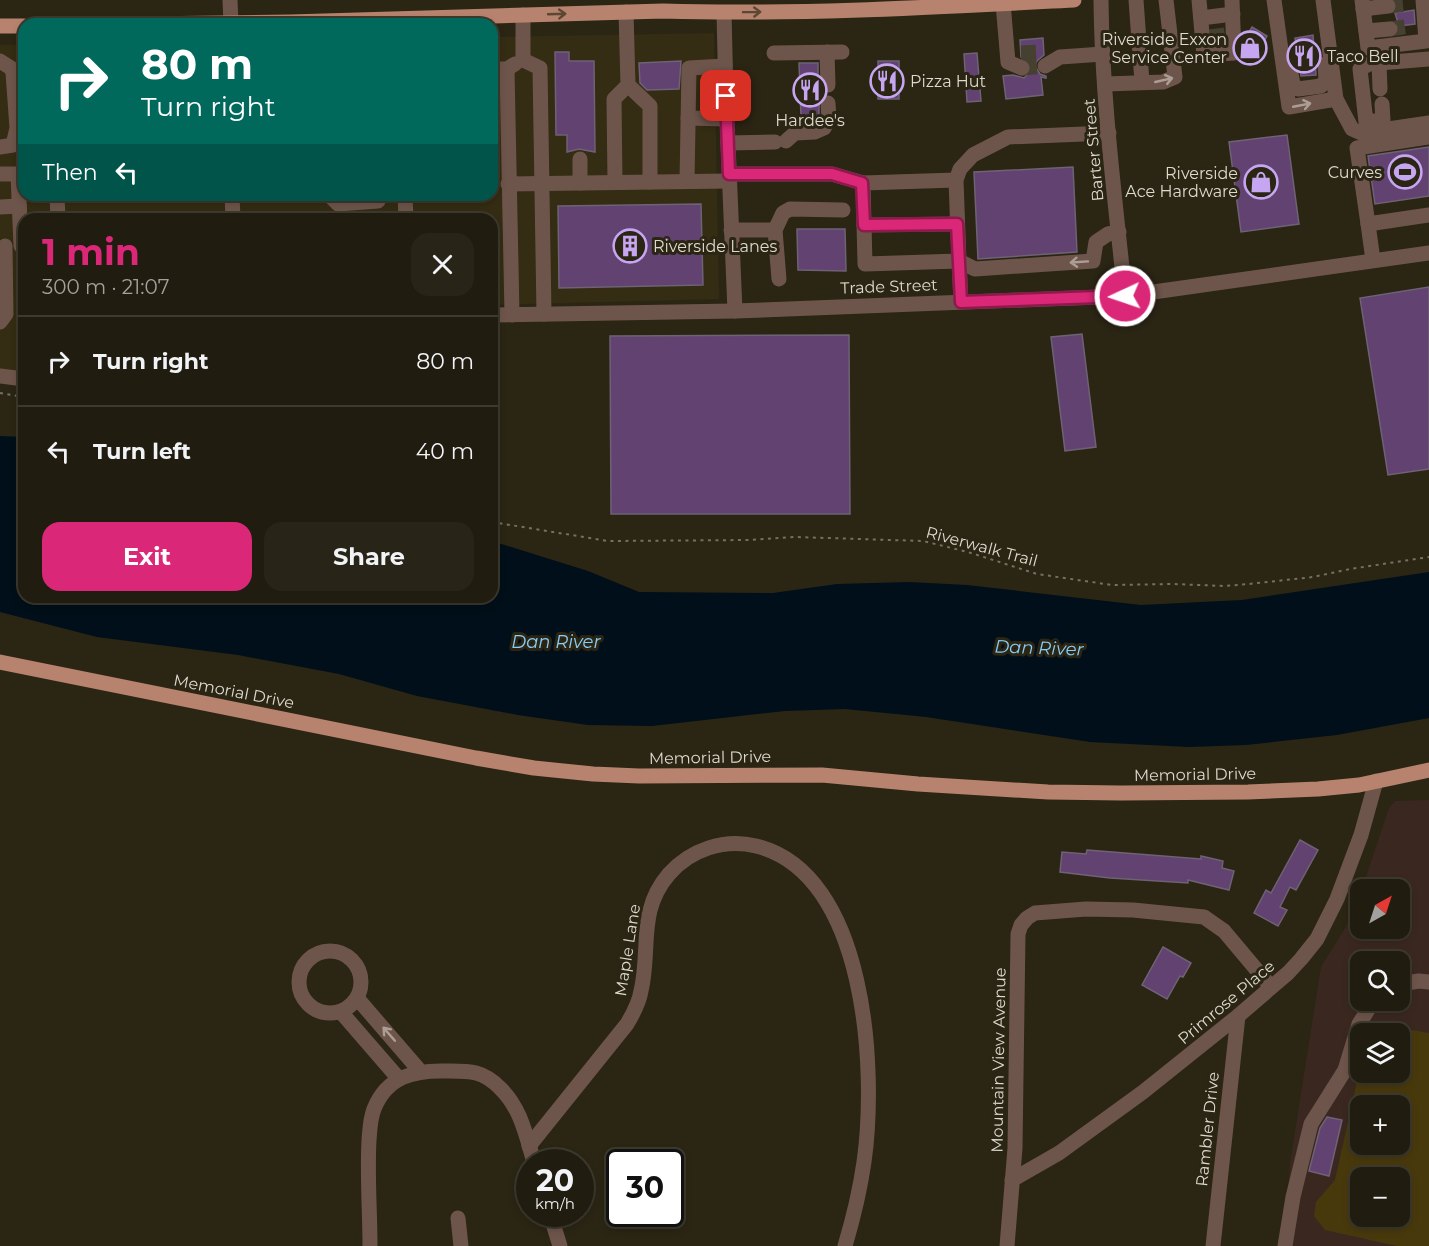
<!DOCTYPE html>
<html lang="en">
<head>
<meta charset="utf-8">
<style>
  body { margin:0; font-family:Montserrat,sans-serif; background:#282518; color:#f1f3f6; height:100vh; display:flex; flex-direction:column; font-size:22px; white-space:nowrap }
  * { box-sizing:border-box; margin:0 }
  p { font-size:20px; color:#a2a19e }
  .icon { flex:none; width:33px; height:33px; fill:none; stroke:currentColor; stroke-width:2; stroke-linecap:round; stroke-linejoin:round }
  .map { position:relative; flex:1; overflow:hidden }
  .panel { position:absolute; left:18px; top:213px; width:480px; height:390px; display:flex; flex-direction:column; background:#201c0f; border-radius:18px; box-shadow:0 3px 9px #0003,0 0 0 2px #3d3a2f }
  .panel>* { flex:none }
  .guide { position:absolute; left:18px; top:18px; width:480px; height:183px; border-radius:18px; box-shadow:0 3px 9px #0003,0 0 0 2px #3d3a2f; background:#00695c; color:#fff; overflow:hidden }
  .needle { width:39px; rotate:39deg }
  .controls { position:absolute; left:1350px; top:879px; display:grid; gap:12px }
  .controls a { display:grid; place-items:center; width:60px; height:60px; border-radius:12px; background:#201c0f; box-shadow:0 3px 9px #0003,0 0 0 2px #3d3a2f; font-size:30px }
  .speed { position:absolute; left:516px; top:1149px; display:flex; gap:12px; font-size:30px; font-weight:700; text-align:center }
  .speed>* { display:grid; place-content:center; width:78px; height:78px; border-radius:50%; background:#201c0f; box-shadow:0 3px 9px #0003,0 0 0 2px #3d3a2f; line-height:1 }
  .speed small { font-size:15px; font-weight:400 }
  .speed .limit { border:3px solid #111; border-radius:9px; background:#fff; color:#111 }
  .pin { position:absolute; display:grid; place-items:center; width:51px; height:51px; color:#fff; margin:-26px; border-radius:12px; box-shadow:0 3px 9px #0006 }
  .me { position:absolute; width:66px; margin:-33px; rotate:267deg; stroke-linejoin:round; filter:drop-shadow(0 0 4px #0008) }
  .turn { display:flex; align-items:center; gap:21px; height:126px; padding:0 24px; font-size:27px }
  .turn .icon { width:78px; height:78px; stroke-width:2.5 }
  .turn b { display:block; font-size:42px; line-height:51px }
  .then { display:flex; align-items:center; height:57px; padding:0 24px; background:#0003; gap:12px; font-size:22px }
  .round { display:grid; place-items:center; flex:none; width:63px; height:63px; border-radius:18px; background:#282518 }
  .head { display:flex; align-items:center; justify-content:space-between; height:102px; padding:0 24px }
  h1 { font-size:36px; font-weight:700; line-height:45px; color:#db2777 }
  .button { display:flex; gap:12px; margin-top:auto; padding:12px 24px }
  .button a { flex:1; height:69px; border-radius:18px; background:#db2777; color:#fff; font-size:24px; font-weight:700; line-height:69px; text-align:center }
  .button a+a { background:#282518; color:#f1f3f6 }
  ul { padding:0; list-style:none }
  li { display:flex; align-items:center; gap:18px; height:90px; padding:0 24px; border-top:2px solid #3d3a2f }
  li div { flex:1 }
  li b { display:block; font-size:22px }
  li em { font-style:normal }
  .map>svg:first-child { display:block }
  .built { fill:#342c13 }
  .education { fill:#3a2820; fill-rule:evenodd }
  .green { fill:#48390d; fill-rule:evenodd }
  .water { fill:#000f19 }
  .building { fill:#614271; stroke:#6e6274; stroke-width:1.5 }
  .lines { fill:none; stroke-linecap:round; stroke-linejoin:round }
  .minor-tunnel { stroke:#464030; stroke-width:15; stroke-dasharray:15 8; stroke-linecap:butt }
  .path { stroke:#757062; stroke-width:2; stroke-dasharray:3 4.5; stroke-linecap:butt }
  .minor { stroke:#6e554b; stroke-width:15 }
  .major { stroke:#b7836e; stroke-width:15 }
  .oneway { stroke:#5c4634 }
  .oneway2 { stroke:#ac9e94 }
  .route-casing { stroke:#8e194d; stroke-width:15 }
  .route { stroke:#db2777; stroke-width:10 }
  .labels { text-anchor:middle; stroke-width:6; stroke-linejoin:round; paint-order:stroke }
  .poi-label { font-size:16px; fill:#dedacf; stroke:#2b2514; text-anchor:end }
  .street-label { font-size:16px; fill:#dedacf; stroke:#2b2514 }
  .water-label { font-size:18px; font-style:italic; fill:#88cdf7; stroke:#2b2514 }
</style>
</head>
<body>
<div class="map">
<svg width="1429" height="1246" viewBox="0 0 1429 1246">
  <rect width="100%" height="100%" fill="#2b2514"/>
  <!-- built -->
  <path class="built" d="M714,33L719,299L492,305V219H24V373L0,369V45H24V195H492V37Z"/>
  <!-- education -->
  <path class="education" d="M1429,800V1246H1285L1290,1163L1321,967L1347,925L1360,895V928H1400V890L1362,889L1389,808L1395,801ZM1360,962H1400V1000H1360ZM1360,1034H1400V1072H1360ZM1360,1106H1400V1144H1360ZM1360,1178H1400V1216H1360Z"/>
  <!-- green -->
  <path class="green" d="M1383,1025L1429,1033V1246H1397L1325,1230L1314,1216L1316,1202L1335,1180L1360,1068V1072H1400V1034L1368,1033ZM1360,1106H1400V1144H1360ZM1360,1178H1400V1216H1360Z"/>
  <!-- water -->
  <path class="water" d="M0,436L24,437V597H492V541L588,571L639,592L773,593L837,584L909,582L967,585L1141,605L1242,600L1429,572V718L1337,735L1246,745L1189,747L1090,742L926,717L845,709L785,711L652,726L588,725L518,715L417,696L339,674L238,655L97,637L0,612Z"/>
  <!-- building -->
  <g class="building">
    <path d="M1414,10L1415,24L1399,26L1395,13Z"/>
    <path d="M1252,27L1267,36L1253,62L1243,56V42Z"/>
    <path d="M1313,35L1316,75L1301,76L1295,38Z"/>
    <path d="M1043,38L1044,55L1037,61L1035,66L1040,74L1046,76V78L1041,77L1043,95L1006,99L1003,76L1013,75L1024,78L1031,71L1030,63L1021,57L1020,40Z"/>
    <path d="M555,52H569V61H594L595,152L579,149L567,152V135H556Z"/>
    <path d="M977,53L981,101L967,102L964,54Z"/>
    <path d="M681,61L679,89L647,90L640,83L639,63Z"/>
    <rect x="878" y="61" width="21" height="38"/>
    <path d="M799,63H818V86L820,91L825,94L819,99V117H801Z"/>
    <path d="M1287,135L1299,224L1241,232L1229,142Z"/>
    <path d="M1429,147V196L1375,204L1368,156Z"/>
    <path d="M1073,167L1077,252L978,259L974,172Z"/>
    <path d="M701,204L703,285L559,288L558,206Z"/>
    <path d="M797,229H845L846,271L798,270Z"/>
    <path d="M1429,287V469L1388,475L1360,298Z"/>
    <path d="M1082,334L1096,447L1065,451L1051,337Z"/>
    <path d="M849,335L850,514H611L610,336Z"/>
    <path d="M1300,840L1318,850L1296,890L1290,887L1280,907L1287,910L1278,926L1254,913L1266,890L1271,893Z"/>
    <path d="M1087,850L1201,859V856L1223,861L1222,868L1234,871L1229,890L1188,880V883L1110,878L1060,872L1062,852L1086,854Z"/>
    <path d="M1163,947L1191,963L1183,977L1180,976L1167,999L1142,985Z"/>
    <path d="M1327,1117L1342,1120L1329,1176L1309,1171L1320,1128Z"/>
  </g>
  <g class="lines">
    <!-- minor-tunnel -->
    <g class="minor-tunnel">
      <path d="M1388,6L1408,4"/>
      <path d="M1390,29L1411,26"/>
      <path d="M1210,37L1225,35"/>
      <path d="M1021,53L1044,52"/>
      <path d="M1022,68L1045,66"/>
    </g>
    <!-- path -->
    <g class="path">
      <path d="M0,393L24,397"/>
      <path d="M492,522L608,541L750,540L795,537L923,541L968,552L1037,574L1112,585L1173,584L1224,586L1249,584L1313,577L1350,569L1429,557"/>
    </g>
    <!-- minor -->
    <g class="minor">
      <path d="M230,0L231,24"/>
      <path d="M1101,0C1102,99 1115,198 1125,296"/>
      <path d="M1136,0L1142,82"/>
      <path d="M1199,0L1204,55L1234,53L1232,0"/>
      <path d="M1274,0L1289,107L1336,99L1323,0"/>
      <path d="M1362,0L1368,48L1426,41L1423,0"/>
      <path d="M1003,3L1008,62L1022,68"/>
      <path d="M1363,9L1388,6"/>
      <path d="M626,12L628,85L650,106V182"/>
      <path d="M724,13L726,96L735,311"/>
      <path d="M1201,18L1233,14"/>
      <path d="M1366,31L1390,29"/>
      <path d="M827,52L828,85"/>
      <path d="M774,53L842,52"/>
      <path d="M523,60L540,68L544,314"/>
      <path d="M523,60V15"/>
      <path d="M0,61L11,68L13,73L17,128L13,145L0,147"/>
      <path d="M1379,63L1380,89"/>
      <path d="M1045,66L1060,57L1103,54"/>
      <path d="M492,69H507L515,64"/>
      <path d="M507,69L512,315"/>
      <path d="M1290,69L1293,84L1298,89L1321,86L1326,80L1325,64"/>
      <path d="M1106,84L1163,82L1175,77L1166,0"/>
      <path d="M1336,99L1352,129L1361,133L1429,123"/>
      <path d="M1382,104L1383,120L1366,122L1360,69L1373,62L1379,63L1429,59"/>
      <path d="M688,118L727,119"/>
      <path d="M1429,137L1357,148L1368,224L1429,215"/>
      <path d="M786,141L795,133L815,132L824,128L829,119L828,103"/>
      <path d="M728,143L775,142"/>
      <path d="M580,159V183"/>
      <path d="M0,174H18L21,246"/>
      <path d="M729,174H832L863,183"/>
      <path d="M956,180L863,183L865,264L959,261L956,180L960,169L973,155L1008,137L1109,133"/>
      <path d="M687,181L689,68L725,66"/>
      <path d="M615,182L614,99L628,85"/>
      <path d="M508,184L729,181"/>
      <path d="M57,195L58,219"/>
      <path d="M232,195L233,219"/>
      <path d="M329,195L338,204L378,201V195"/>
      <path d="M405,195L406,219"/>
      <path d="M0,207L19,206"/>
      <path d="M1368,224L1373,260"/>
      <path d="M864,225L957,224"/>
      <path d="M731,230H775"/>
      <path d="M779,279L775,230L783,213L790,209L843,210"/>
      <path d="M961,302L959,261L975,269L1093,261L1096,242L1108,234L1119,232"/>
      <path d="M492,315L735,311L1125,296L1429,253"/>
      <path d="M0,322L6,314L5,246"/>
      <path d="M0,376L24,379"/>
      <circle cx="330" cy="982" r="31"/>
      <path d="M1400,984L1419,981L1429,982"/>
      <path d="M357,998L420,1071"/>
      <path d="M341,1012L399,1079"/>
      <path d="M529,1146L627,1024C633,1014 639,1003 641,991C651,949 637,911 669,874C690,850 724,838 756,846C867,873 877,1070 864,1162C860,1190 853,1219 845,1246"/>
      <path d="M1012,1180L1059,1153L1143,1092L1238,1016L1288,973L1301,959L1317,939L1337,899L1361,835L1376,781"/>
      <path d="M550,1214L560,1246"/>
      <path d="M458,1218L461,1246"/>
      <path d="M370,1246C370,1211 367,1176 369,1140C370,1129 370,1119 374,1109C387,1076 415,1070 446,1071C469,1071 482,1070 500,1088C521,1108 526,1136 534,1162"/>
      <path d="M1007,1246L1015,1148L1018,934L1021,925L1027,918L1035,913L1086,909L1133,910L1204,917L1224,931L1271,987"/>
      <path d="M1213,1246L1238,1016"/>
      <path d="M1285,1246L1293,1197L1311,1124L1345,1070L1359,1024L1374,1000"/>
    </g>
    <!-- major -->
    <g class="major">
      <path d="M142,24L290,22L663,11C800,15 937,7 1074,0"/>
      <path d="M0,26H24"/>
      <path d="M0,662L476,758L534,768L593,774L639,776L822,775L918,784L1048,792L1121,793L1248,792L1318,789L1359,785L1429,770"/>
    </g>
  </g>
  <!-- one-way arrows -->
  <defs><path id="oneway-shaft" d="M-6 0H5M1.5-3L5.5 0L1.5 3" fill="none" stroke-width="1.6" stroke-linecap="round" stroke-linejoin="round" transform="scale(1.5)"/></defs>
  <g class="oneway">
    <use href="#oneway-shaft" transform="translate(752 12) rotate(-1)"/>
    <use href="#oneway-shaft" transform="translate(557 14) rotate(-2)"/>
  </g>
  <g class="oneway2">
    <use href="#oneway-shaft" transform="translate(1164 80) rotate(-13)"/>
    <use href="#oneway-shaft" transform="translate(1302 105) rotate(-11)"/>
    <use href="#oneway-shaft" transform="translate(1079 262) rotate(176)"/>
    <use href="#oneway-shaft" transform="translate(389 1034) rotate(-131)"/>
  </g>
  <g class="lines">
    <defs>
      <path id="route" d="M726,96L729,174H832L862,183L864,225L957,224L961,302L1125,296"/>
    </defs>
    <!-- route casing -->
    <use href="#route" class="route-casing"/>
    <!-- route -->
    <use href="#route" class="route"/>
  </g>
  <!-- icons -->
  <defs>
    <symbol id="shop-ring" viewBox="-11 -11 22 22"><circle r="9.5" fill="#2b2514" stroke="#c6a6f0" stroke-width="1.5"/><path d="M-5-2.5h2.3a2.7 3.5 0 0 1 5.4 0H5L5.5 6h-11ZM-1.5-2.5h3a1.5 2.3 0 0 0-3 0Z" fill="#c6a6f0"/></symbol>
    <symbol id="restaurant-ring" viewBox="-11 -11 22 22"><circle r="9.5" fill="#2b2514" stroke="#c6a6f0" stroke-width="1.5"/><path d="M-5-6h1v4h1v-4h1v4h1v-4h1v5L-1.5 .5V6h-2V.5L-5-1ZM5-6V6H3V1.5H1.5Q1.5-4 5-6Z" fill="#c6a6f0"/></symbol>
    <symbol id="stadium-ring" viewBox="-11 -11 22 22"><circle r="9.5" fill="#2b2514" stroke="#c6a6f0" stroke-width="1.5"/><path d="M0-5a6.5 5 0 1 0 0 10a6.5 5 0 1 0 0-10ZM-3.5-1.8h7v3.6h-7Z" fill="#c6a6f0"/></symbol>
    <symbol id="building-ring" viewBox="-11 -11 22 22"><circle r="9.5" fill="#2b2514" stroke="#c6a6f0" stroke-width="1.5"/><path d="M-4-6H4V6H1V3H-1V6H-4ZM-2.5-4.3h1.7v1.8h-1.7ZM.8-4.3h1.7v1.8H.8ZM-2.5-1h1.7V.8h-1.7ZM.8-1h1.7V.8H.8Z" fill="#c6a6f0"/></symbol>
  </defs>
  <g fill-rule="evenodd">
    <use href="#shop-ring" x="1231" y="29" width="38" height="38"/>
    <use href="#restaurant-ring" x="1285" y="37" width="38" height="38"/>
    <use href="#restaurant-ring" x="868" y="62" width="38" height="38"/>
    <use href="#restaurant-ring" x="791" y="71" width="38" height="38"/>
    <use href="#stadium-ring" x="1386" y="153" width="38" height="38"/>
    <use href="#shop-ring" x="1242" y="163" width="38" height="38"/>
    <use href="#building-ring" x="611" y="227" width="38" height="38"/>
  </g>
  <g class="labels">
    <!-- poi labels -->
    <g class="poi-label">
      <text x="1227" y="45">Riverside Exxon<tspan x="1227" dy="18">Service Center</tspan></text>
      <text x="1327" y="62" text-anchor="start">Taco Bell</text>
      <text x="910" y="87" text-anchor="start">Pizza Hut</text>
      <text x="810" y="126" text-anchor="middle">Hardee's</text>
      <text x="1382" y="178">Curves</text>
      <text x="1238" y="179">Riverside<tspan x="1238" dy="18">Ace Hardware</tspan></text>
      <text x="653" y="252" text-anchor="start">Riverside Lanes</text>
    </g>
    <!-- street labels -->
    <g class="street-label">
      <text transform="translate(1093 150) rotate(-95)" y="6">Barter Street</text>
      <text transform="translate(889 286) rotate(-2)" y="6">Trade Street</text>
      <text transform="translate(982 546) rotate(15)" y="6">Riverwalk Trail</text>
      <text transform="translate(234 691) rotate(11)" y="6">Memorial Drive</text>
      <text transform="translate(710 757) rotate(-1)" y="6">Memorial Drive</text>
      <text transform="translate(1195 774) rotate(-1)" y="6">Memorial Drive</text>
      <text transform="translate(627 950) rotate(-81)" y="6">Maple Lane</text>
      <text transform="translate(1226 1002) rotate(-40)" y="6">Primrose Place</text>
      <text transform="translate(998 1060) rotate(-89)" y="6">Mountain View Avenue</text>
      <text transform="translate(1207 1129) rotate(-84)" y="6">Rambler Drive</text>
    </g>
    <!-- water labels -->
    <g class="water-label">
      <text x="556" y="648">Dan River</text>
      <text transform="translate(1039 648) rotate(2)" y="6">Dan River</text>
    </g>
  </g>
</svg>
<div class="controls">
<a><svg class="needle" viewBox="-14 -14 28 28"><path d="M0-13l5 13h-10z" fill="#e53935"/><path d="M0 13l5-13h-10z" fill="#a2a19e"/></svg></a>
<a><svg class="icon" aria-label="search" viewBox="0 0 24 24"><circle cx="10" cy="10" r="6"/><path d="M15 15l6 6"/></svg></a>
<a><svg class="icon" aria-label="layers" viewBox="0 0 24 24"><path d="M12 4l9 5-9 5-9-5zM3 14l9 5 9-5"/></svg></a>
<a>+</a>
<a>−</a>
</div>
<div class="speed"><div>20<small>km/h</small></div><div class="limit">30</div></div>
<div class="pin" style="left:726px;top:96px;background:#d93025"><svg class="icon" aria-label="arrive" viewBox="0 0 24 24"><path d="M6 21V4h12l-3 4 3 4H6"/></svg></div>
<svg class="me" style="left:1125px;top:296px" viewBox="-20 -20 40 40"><circle r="17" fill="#db2777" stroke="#fff" stroke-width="3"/><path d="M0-11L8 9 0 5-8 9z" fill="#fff"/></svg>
<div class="guide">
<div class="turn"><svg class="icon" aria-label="right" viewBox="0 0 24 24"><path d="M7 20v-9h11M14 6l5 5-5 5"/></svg><div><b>80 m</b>Turn right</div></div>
<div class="then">Then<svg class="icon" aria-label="left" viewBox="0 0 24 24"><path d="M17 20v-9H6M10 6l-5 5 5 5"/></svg></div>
</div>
<section class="panel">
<div class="head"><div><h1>1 min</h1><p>300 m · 21:07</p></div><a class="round"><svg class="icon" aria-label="close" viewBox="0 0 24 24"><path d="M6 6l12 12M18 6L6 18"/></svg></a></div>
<ul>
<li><svg class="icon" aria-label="right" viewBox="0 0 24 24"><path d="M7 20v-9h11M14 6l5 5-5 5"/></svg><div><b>Turn right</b></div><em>80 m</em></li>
<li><svg class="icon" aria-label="left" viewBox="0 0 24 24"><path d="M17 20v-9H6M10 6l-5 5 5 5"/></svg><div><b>Turn left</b></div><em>40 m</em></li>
</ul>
<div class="button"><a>Exit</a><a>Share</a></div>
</section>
</div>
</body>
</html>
